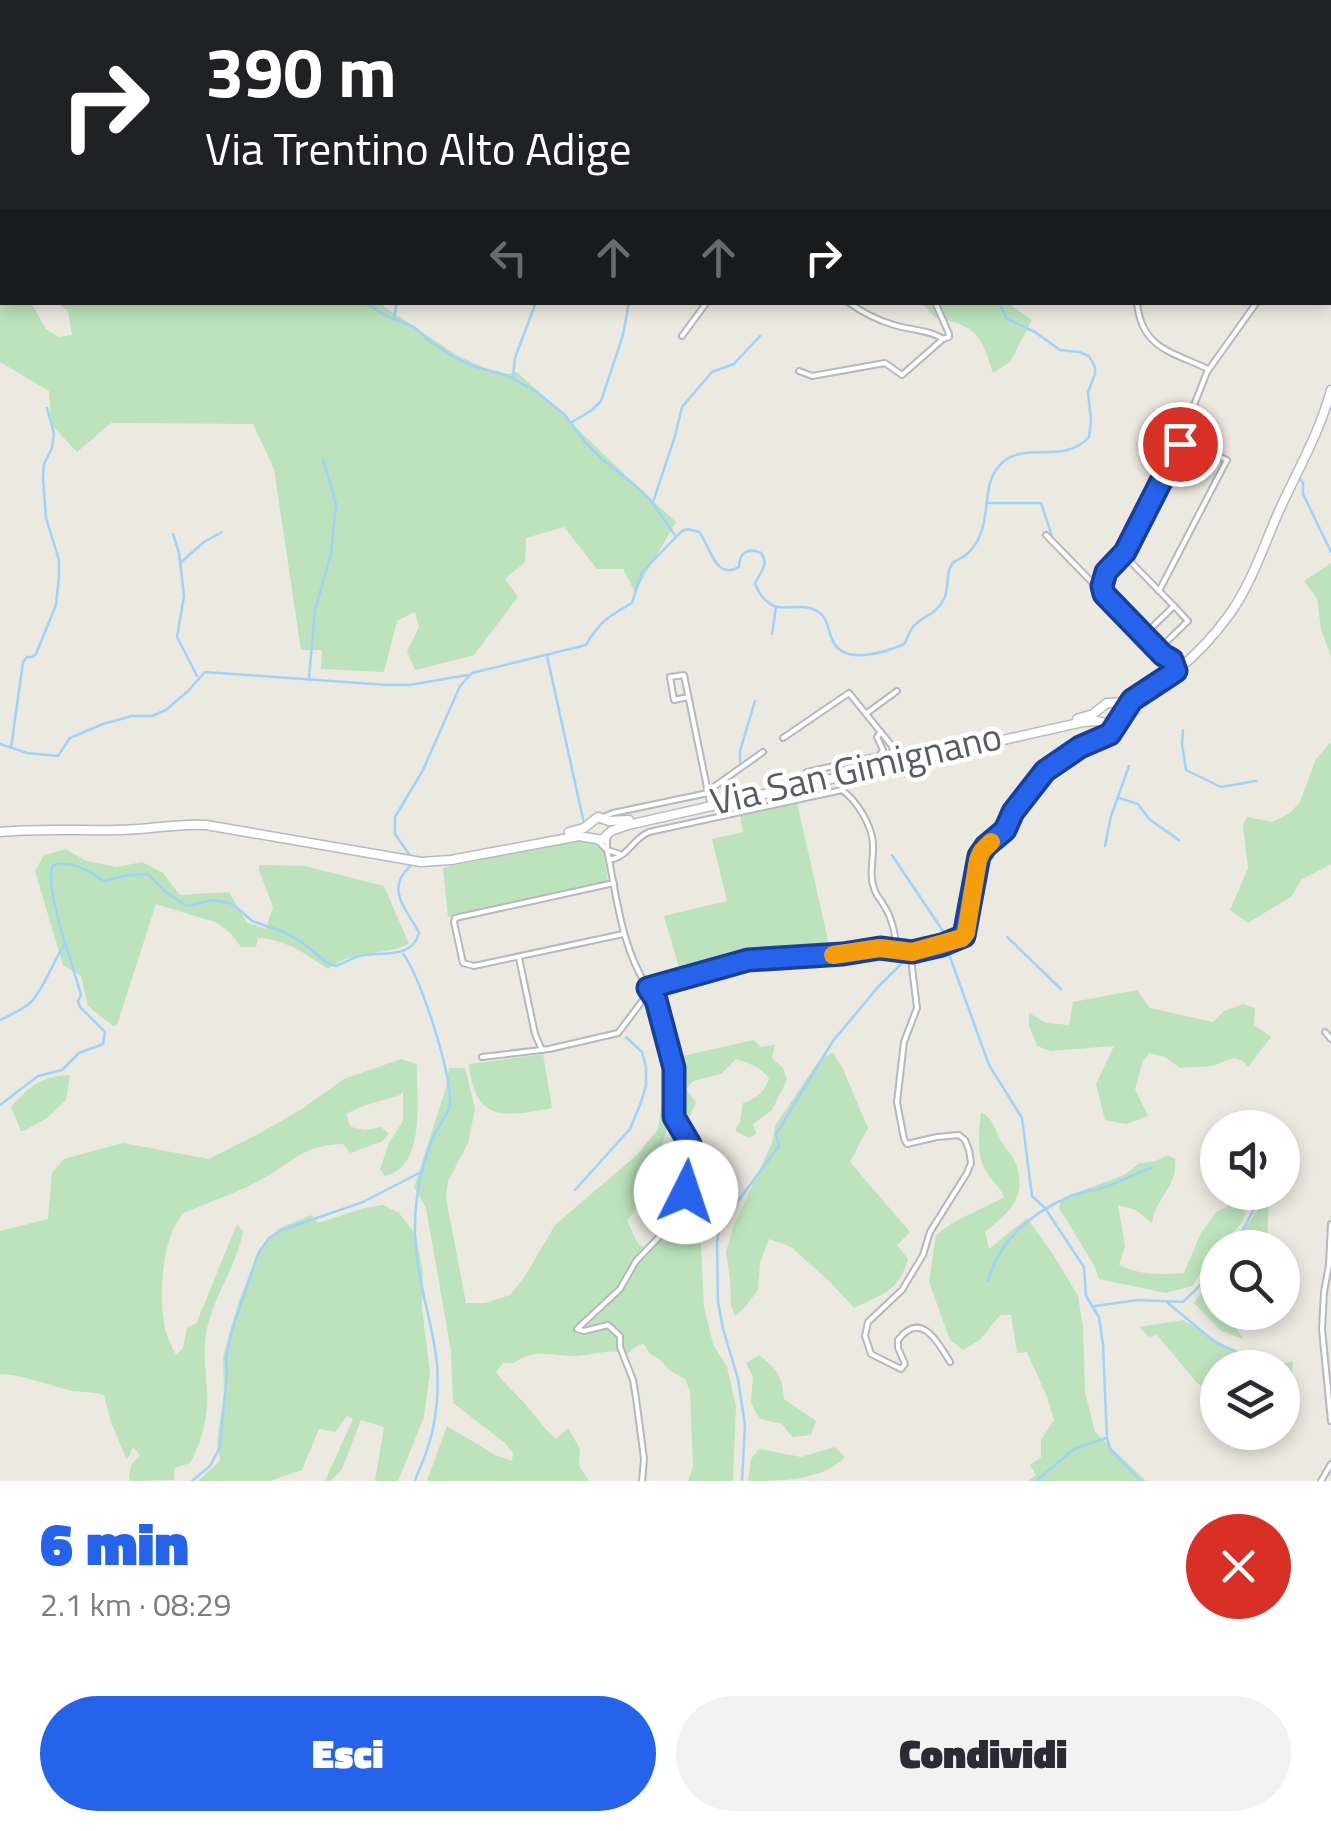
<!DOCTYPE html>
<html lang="it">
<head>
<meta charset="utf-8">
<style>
  body { margin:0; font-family:"Titillium Web",sans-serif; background:#f2f2f3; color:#2b2b33; height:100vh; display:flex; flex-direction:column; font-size:38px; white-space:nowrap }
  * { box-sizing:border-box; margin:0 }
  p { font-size:32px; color:#7c7c81 }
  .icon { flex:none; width:55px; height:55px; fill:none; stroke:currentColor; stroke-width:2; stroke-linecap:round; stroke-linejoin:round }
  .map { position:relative; height:1481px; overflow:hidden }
  .sheet { display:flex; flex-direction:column; background:#fff; flex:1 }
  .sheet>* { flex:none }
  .guide { position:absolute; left:0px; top:0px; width:1332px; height:305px; box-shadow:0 5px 15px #0003; background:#202124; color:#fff; overflow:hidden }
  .buttons { position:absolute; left:1200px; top:1110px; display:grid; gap:20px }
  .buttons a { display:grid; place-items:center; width:100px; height:100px; border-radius:50%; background:#fff; box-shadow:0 5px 15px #0003; font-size:50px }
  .pin { position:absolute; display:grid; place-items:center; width:85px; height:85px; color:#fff; margin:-42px; border:5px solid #fff; border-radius:50%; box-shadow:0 2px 10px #0007 }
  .me { position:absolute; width:110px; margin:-55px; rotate:4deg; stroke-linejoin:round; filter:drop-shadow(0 0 8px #0008) }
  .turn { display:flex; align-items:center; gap:35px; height:210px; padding:0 40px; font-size:45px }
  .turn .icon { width:130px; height:130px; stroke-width:2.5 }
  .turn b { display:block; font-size:70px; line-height:85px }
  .lanes { display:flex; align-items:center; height:95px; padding:0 40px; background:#0003; justify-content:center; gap:50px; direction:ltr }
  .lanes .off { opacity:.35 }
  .round { display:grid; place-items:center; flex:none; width:105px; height:105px; border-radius:52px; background:#f2f2f3 }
  .summary { display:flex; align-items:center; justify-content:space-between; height:170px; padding:0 40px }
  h1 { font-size:60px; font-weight:800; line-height:75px; color:#2563eb }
  .button { display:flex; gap:20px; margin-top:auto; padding:20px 40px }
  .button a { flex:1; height:115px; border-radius:60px; background:#2563eb; color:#fff; font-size:40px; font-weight:800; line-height:115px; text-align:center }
  .button a+a { background:#f2f2f3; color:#2b2b33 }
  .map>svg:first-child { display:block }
  .green { fill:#bce3bc }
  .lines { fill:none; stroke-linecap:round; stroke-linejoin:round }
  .stream { stroke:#9ed3fd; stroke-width:2.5 }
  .minor-casing { stroke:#b6b8bd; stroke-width:8 }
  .tertiary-casing { stroke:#b6b8bd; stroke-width:10 }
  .secondary-casing { stroke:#b6b9bf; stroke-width:11 }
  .minor { stroke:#fff; stroke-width:4 }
  .tertiary { stroke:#fff; stroke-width:6 }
  .secondary { stroke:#fff; stroke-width:8 }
  .route-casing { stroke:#184099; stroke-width:25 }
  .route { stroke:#2563eb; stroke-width:18 }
  .slow { stroke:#f59e0b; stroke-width:18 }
  .labels { text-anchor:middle; stroke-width:9; stroke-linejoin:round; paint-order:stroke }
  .street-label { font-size:38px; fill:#595c61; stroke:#fff }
</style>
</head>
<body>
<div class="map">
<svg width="1331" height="1481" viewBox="0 0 1331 1481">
  <rect width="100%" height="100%" fill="#ece9e0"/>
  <!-- green -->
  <g class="green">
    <rect x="601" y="0" width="548" height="2"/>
    <path d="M0,278L2,279V302L31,303L46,329L59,337L72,335L68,311L58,303H379L458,356L501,375L517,372C571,421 621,473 676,522L635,592L623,569H597L564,527L526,538L525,562L505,579L518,597L474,655L415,670L407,651L419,627L415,612L397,621L384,672L321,669L322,650H301L274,469L253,424L111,423L77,452L51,424L49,391L0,362Z"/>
    <path d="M922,303H1011L1012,306L1032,320L1010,362L993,373C982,335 975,325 934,317Z"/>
    <path d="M1331,563V657L1321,629L1317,598L1304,581Z"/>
    <path d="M1331,742V864L1301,880L1292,896L1248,923L1230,910L1248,868L1243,825L1247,817L1272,822L1290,813L1300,802L1316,759Z"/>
    <path d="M797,803L830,949L818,950V953L743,956L681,974L664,916L727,901L712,839L743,832L740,816Z"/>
    <path d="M578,840L587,841L603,849L608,882L448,917L443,868Z"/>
    <path d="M66,849L86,861L117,867L142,862L163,873L180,895L229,892L247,923L266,929L273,907L259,870V865L305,866L384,886L409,944C383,956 351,950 328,969C306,954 285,939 258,938L256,947H241L232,935L218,923L156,904L117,1025L113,1026L88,1006L81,976L63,965L35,871L44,855Z"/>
    <path d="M1137,990L1150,1008L1213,1022L1224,1011L1243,1004L1255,1008L1254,1025L1271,1037L1248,1067L1243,1061L1234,1058L1212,1066L1180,1068L1165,1057L1149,1053L1143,1061L1135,1089L1148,1116L1126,1124L1105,1120L1096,1084L1114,1046L1051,1051L1037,1046L1029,1025V1013L1046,1023L1069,1025L1073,1002Z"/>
    <path d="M754,1040L761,1047L775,1045L772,1058L783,1068L787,1080L772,1110L753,1124L756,1134L749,1138L735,1131L740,1122L743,1103C757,1098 765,1092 769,1078C760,1067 749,1063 736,1059L721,1074L693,1081L686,1089L696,1102L688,1121H679C673,1109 674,1067 682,1056Z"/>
    <path d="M833,1052L843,1069L868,1128L850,1162L910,1232L897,1245L908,1259C898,1292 883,1294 854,1308L830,1282L791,1247L769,1239L760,1263L758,1290L745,1307L735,1316L731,1305L730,1279L726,1252L733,1227L772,1143L775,1126L818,1062Z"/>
    <path d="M543,1054L552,1108C504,1117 475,1123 469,1064Z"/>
    <path d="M401,1059L417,1064C416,1097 427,1167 385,1176L380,1169L389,1143L403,1121V1092L400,1095L360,1107L346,1114L351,1127L365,1130L381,1127L389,1134L381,1142L350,1153L343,1144C307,1144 293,1161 264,1178C240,1192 210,1201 184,1213C161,1234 158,1303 166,1332C169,1340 172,1348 176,1355L183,1348L187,1327L196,1324L237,1224L243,1231C237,1267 212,1297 206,1334C202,1358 208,1380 207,1404C206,1425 200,1445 190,1463L175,1468L174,1480L131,1481L129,1478L131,1465L140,1455L133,1447L127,1460L111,1422L104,1395C93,1391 83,1393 72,1391C48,1385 25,1375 0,1374V1231L48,1219L52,1173L64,1159L123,1143L209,1159L262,1132L302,1109L344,1079Z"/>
    <path d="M449,1068H465L475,1109L468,1143L448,1181L446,1198L466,1303H485L510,1295L525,1276L555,1225L638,1154L658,1129L665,1083L670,1074L672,1077L669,1121L657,1162L641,1168V1202L627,1221L638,1244L648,1250L669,1233L682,1245L688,1242L701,1244L704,1306L713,1344L727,1367L736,1407L733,1481H688L693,1467L690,1391L685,1379L669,1370L660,1360L650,1354L644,1344L638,1345L627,1354C609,1349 596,1354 578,1356C555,1357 534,1347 514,1363H503L496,1372C506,1386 519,1396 529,1409C539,1420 545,1430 556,1439L568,1428L580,1449L579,1466L589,1481H427L447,1426L495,1455L512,1461L513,1453L505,1443L453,1403L451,1351L426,1208L414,1187L445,1091Z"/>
    <path d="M70,1075L66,1100L47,1118L24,1131H21L11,1107C32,1085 38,1077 70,1075Z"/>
    <path d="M981,1112C993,1119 993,1125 999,1137C1003,1146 1013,1155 1016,1164C1028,1198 1008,1213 985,1232L989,1249L1027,1218L1054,1256L1078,1296L1083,1327L1085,1392L1095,1432L1146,1481H1028L1036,1475L1030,1465L1041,1457V1440L1054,1420L1047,1397L1027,1352L1017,1353L1011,1315H1000L980,1340L963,1350L950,1340L929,1282L936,1235C955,1218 982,1210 1004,1197C1000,1186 990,1180 985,1170C976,1152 979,1131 981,1112Z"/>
    <path d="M1167,1155L1175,1159C1178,1188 1156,1196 1152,1223L1136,1210L1118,1205L1125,1246L1119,1265C1138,1275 1163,1275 1184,1273L1201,1233L1216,1212L1251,1195L1242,1223L1218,1248L1192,1286L1166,1293L1099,1279L1094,1265L1059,1208L1062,1198L1124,1175L1140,1163L1156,1161Z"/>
    <path d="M1269,1193L1267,1247H1232Z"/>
    <path d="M383,1205L399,1213L416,1235L423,1272L422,1308L430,1373L424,1417L398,1481H375L384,1427L361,1420L342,1469L331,1481H325L353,1419L347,1416L335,1432L319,1429L302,1470L270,1481H198L220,1461L217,1443L224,1393L223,1356L238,1304L258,1251L278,1229L311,1215L318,1223L364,1208Z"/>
    <path d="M1217,1269L1218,1312L1224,1313L1244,1339L1221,1331L1194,1303Z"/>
    <path d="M1183,1320L1231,1349L1276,1366L1293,1361L1292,1375L1283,1389L1282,1368H1218L1217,1393L1197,1383L1157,1335L1149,1337L1139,1327Z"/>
    <path d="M759,1355C778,1370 782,1375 784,1399L816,1421L811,1435L792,1437L782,1424L761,1419L756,1413L751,1401L753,1377L746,1363Z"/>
    <path d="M835,1447L845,1457C821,1481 782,1481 748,1481L751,1459L759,1449L801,1457Z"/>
  </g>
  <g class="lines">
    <!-- stream -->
    <g class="stream">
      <path d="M864,0L866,2"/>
      <path d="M792,2L794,0"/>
      <path d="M1214,2L1215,0"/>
      <path d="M364,302L386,316L414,327L431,342L454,357L476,367L506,375L537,392L565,415L585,442L602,459L637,487L652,502L676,537"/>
      <path d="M394,319L397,302"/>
      <path d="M513,377L515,358L536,302"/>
      <path d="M572,422L592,410L601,401L623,335L629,302"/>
      <path d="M1299,478L1303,483V494L1331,552"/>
      <path d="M653,502L675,436L682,407L712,372L734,364L760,336"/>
      <path d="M988,503H1041L1052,536"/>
      <path d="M173,534L179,553L184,596L177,637L197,676"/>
      <path d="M180,563L204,542L222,532"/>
      <path d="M772,634L776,607"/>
      <path d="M547,656L584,823"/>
      <path d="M309,678L315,610L331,554L336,504L323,459"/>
      <path d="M1183,730L1182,744L1186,770L1221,787L1256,781"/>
      <path d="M0,744L27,753L58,756L70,738L103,724L132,716H152L166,710L188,691L205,672L387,685H409L468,675"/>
      <path d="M11,748L23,662L27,657H33L36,654L56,605L59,577V560L46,518L43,478L44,464L52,448L54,434L47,408"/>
      <path d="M740,763V751L755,701"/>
      <path d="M1119,798L1138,804L1149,819L1179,840"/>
      <path d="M1105,846L1111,816L1129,766"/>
      <path d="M892,855L943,931L946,946L989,1065L1022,1118L1032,1196L1045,1208L1084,1267L1086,1296L1099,1317L1103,1345L1107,1438L1110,1449L1141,1481"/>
      <path d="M411,857L395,834V817L423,770L460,686L472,673L586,645C599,622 609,616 632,603L642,572L682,531L688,529L699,532C711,547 715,581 739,567C739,553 748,547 761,553C770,565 759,573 755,584C773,624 793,598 817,611C828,617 827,628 832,639C842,666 884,653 904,644C908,638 910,628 916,624C926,614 936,615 944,599C949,589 946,578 950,568C953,559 961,560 967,554C972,550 978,541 980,535C991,511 981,481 1003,462C1028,441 1064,465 1089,437L1091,421L1088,392L1095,374V367L1089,356L1079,352L1060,350L1035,332L1007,319L999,302"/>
      <path d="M1007,937L1061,989"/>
      <path d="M403,954C420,974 453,1078 450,1105C449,1113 436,1129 433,1138C421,1168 414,1203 415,1235C416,1275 430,1315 436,1355C440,1386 437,1423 426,1453C423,1462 418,1471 415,1481"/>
      <path d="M0,1020C10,1015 22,1010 30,1003C42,993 54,959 65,944"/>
      <path d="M0,1105L38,1076L62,1070L79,1053L103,1044L105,1032L80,1007L78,1001L81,995C74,967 43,888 53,865C73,861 88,870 104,881L128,875L148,874L167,893L187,906L213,900L233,904L252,921L284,932L303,943L326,962L336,966C344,963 352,958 360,956C381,951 412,960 419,933C412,917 391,897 401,878C403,873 408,869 411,865"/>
      <path d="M575,1190L630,1129L640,1105L646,1086V1067L642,1052L626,1037"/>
      <path d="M1233,1248L1261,1196"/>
      <path d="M988,1281C999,1240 1032,1212 1071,1196C1083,1191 1096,1191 1108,1186C1123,1180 1137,1173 1151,1168"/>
      <path d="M1168,1303L1216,1343L1235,1351"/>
      <path d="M1095,1306L1138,1300L1183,1302L1218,1268"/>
      <path d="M192,1481L210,1466L220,1447L227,1374L226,1360L232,1330L259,1252L269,1238L282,1230L363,1202L421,1172"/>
      <path d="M742,1481L745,1425L738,1379L723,1329L718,1302L717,1242L720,1225L779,1146L776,1134L833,1041L879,986L907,958"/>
      <path d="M1036,1481L1074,1449L1106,1438"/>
    </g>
    <defs>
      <g id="minor">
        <path d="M320,0L333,2"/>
        <path d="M408,2L413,0"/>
        <path d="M1330,258H1331"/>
        <path d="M848,302C863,313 877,320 894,325C910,330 930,330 943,339L949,337V334L935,302"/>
        <path d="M1137,302C1141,349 1173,352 1208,369"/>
        <path d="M682,336L707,302"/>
        <path d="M799,371L812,376L885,363L902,375L943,339"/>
        <path d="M1046,535L1163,655L1171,660H1185"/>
        <path d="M1123,554L1174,606"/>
        <path d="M1094,584L1126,549L1176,451L1207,372L1257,302"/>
        <path d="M1159,591L1227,460L1181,439"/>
        <path d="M1144,635L1174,606L1188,621L1158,650"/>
        <path d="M688,697L674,700L670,677L684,675L710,802"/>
        <path d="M867,713L897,691"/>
        <path d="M783,738L849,693L892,746L909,757"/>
        <path d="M890,761L893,754L892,746"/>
        <path d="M807,772L879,756L883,750L877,737L881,732"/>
        <path d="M708,791L763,752"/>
        <path d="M603,817L613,813L708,793"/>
        <path d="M599,842L607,850L620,854"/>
        <path d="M609,860C630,856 631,840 649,832L842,790C857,801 872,825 873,844C874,860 868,875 875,891C878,898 879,897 883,904C891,916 897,935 895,949"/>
        <path d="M614,883L455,918L454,922L463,963L474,966L623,934"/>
        <path d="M910,951L917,1008L904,1042L897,1102L904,1139L907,1144L937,1137L959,1135L965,1140L969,1150L971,1163L967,1173L930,1232L923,1255L902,1290L868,1322L865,1336L871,1354L901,1369L905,1364L898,1348V1340C921,1310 938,1342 950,1362"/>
        <path d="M519,958L535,1034L542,1050"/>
        <path d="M1325,1032L1331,1039"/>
        <path d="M482,1057L549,1049L618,1033L646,996L648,988C621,947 617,897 607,850V838"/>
        <path d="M1331,1224L1329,1265L1324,1292L1322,1329L1331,1421"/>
        <path d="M642,1481L644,1459L636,1398L633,1380L620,1347V1336L608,1325L584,1331L577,1329L620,1289L636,1261L661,1235L678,1211L691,1174L690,1144L674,1117L675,1078L672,1058L656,1000L648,988L751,960L843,954L879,948L915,951L958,940L966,931L976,865L982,850L1005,829L1013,811L1044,772L1080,747L1108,735L1114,726"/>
        <path d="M1321,1481L1331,1464"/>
      </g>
      <g id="tertiary">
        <path d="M1068,0L1069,2"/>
        <path d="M1330,217H1331"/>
      </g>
      <g id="secondary">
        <path d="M1077,719L1093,714L1107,703C1149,706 1206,647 1229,615C1251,585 1264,545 1279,511C1297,471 1320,432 1331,390"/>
        <path d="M0,832C40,828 79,831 119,830C148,830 177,823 206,825L421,862L451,860L579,836L602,840L611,831L628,825L1083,722L1096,721L1114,725L1134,698"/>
        <path d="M569,832L584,828L598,817L609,821L629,820"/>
      </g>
    </defs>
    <!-- minor casing -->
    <use href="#minor" class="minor-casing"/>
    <!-- tertiary casing -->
    <use href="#tertiary" class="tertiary-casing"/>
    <!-- secondary casing -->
    <use href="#secondary" class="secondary-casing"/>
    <!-- minor -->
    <use href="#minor" class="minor"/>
    <!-- tertiary -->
    <use href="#tertiary" class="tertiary"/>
    <!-- secondary -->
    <use href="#secondary" class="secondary"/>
  </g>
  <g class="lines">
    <defs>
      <path id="route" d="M686,1192L692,1158L690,1144L674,1117V1068L656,1000L648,988L748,960L843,954L880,948L912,952L942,945L964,936L979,856L986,846L1005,830L1013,812L1045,771L1080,747L1110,734L1132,700L1176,671L1172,660L1163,655L1104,594L1102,586L1106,572L1125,552L1180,444"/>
    </defs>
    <!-- route casing -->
    <use href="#route" class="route-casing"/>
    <!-- route -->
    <use href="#route" class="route"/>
    <!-- slow -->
    <path class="slow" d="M833,955L880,948L912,952L962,938L966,933L978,860L982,851L991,842"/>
  </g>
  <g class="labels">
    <!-- street labels -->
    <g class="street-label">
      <text transform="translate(856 769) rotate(-13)" y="13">Via San Gimignano</text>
    </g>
  </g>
</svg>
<div class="buttons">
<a><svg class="icon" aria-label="sound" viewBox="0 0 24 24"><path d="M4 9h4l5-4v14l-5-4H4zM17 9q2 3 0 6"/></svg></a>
<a><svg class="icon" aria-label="search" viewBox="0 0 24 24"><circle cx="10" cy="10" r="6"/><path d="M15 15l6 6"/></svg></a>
<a><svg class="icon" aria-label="layers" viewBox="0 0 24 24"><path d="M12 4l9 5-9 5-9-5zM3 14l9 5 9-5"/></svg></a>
</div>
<div class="pin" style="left:1180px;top:444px;background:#d93025"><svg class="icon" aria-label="arrive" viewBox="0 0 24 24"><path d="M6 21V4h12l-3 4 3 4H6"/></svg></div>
<svg class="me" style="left:686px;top:1192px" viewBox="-20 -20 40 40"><circle r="19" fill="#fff"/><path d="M0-13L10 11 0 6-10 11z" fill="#2563eb"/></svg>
<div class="guide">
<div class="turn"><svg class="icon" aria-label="right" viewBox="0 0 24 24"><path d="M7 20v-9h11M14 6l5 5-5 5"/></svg><div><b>390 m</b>Via Trentino Alto Adige</div></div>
<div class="lanes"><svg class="icon off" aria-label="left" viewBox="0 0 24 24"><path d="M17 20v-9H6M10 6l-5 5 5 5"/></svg><svg class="icon off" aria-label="ahead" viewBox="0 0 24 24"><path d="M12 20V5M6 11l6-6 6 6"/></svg><svg class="icon off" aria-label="ahead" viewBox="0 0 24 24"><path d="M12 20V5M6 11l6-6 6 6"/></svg><svg class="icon" aria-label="right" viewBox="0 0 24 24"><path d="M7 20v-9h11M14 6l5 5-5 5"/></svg></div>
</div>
</div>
<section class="sheet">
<div class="summary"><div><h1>6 min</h1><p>2.1 km · 08:29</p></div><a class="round" style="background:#d93025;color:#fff"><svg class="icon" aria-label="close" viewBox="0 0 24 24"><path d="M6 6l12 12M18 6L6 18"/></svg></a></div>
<div class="button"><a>Esci</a><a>Condividi</a></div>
</section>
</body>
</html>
